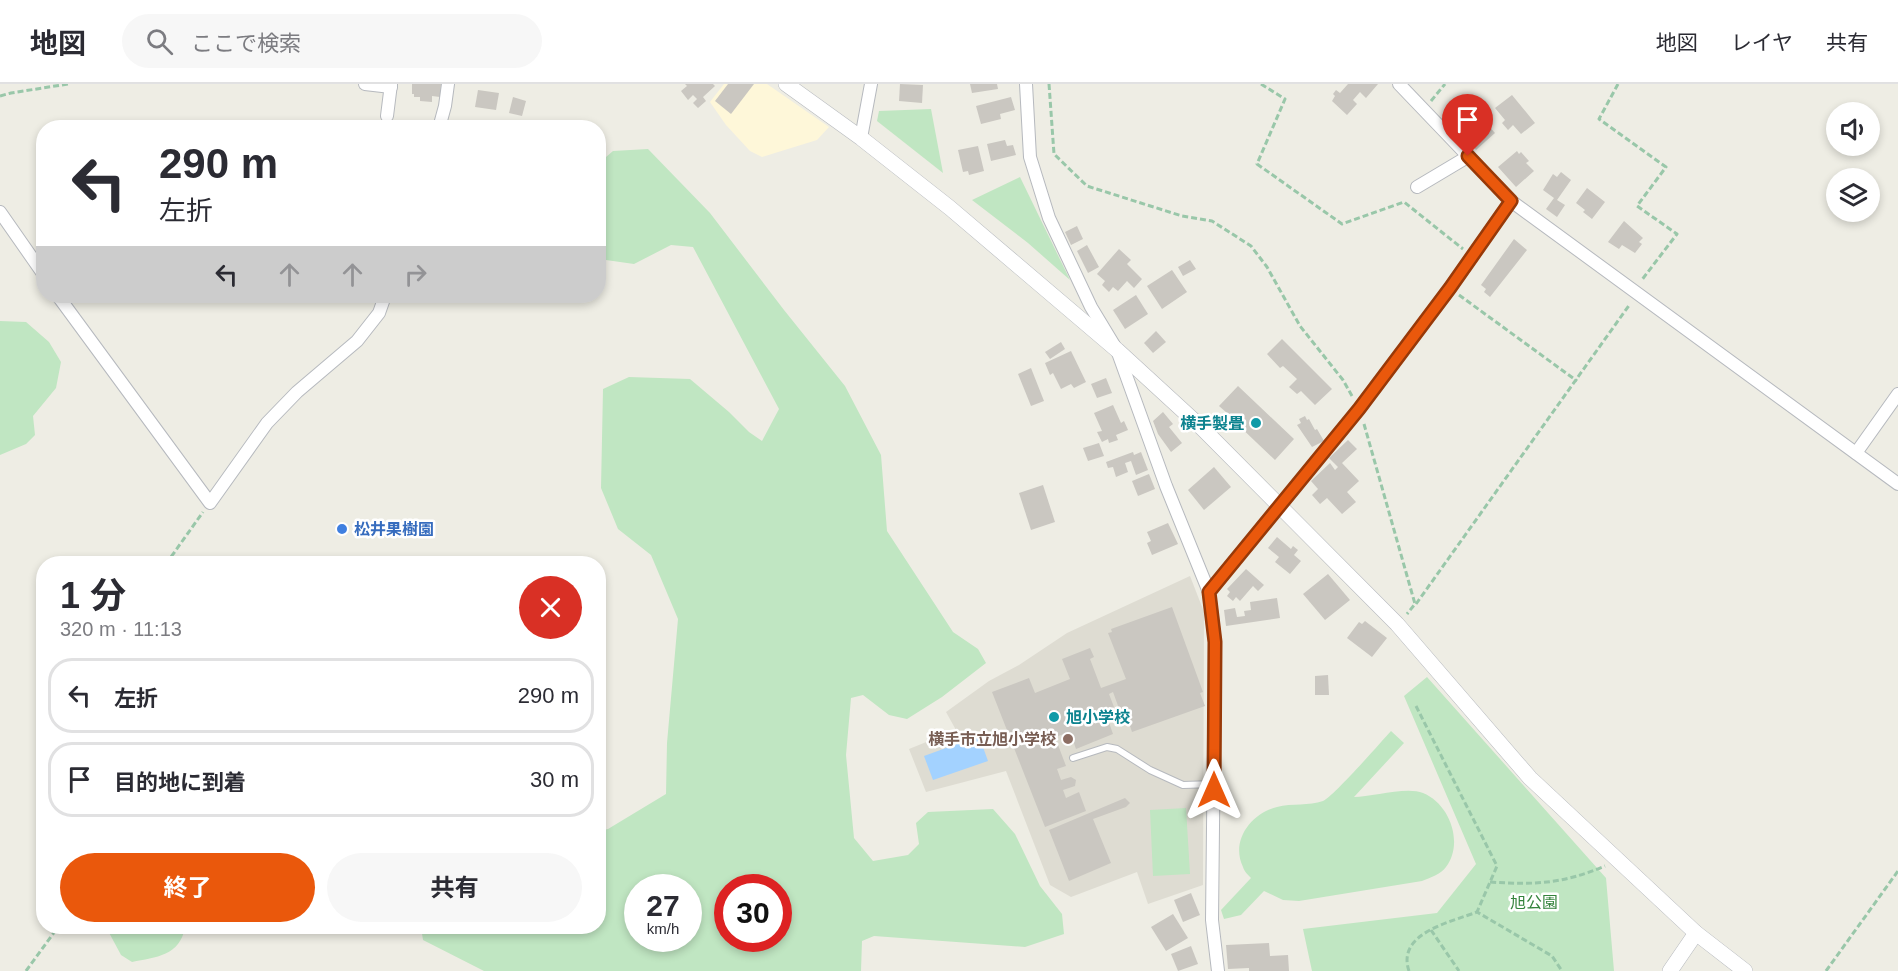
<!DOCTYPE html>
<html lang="ja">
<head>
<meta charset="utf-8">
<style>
  body { margin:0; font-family:Helvetica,"Noto Sans JP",sans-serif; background:#f7f7f7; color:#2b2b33; height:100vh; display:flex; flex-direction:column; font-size:22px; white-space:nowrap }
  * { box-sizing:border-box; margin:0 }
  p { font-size:20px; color:#7c7c81 }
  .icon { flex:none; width:33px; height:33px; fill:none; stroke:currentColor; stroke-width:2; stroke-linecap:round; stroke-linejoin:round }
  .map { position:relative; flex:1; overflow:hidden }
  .drawer { position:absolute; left:36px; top:472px; width:570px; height:378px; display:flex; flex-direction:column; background:#fff; border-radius:24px; box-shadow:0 3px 9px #0003 }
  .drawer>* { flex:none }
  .hud { position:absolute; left:36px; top:36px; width:570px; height:183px; border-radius:24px; box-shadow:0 3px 9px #0003; background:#fff; color:#2b2b33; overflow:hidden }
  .controls { position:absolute; left:1826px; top:18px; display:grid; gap:12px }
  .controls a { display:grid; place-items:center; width:54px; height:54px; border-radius:50%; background:#fff; box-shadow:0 3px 9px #0003; font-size:30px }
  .speed { position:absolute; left:624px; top:790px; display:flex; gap:12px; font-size:30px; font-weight:700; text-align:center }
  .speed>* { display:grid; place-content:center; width:78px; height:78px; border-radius:50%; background:#fff; box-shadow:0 3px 9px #0003; line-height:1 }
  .speed small { font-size:15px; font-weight:400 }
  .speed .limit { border:9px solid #d22; background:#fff; color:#111 }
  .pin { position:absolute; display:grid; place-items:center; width:51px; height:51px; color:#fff; margin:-62px -26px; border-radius:50% 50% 50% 0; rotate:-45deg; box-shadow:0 0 6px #0007 }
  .pin .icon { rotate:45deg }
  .me { position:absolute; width:66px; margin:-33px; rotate:0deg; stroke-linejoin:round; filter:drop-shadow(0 0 4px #0008) }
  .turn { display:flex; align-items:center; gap:21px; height:126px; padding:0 24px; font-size:27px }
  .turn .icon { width:78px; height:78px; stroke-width:2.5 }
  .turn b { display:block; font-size:42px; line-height:51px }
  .lanes { display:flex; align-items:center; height:57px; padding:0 24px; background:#0003; justify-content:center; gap:30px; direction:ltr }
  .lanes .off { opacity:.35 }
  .round { display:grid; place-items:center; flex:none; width:63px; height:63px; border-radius:32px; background:#f7f7f7 }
  .head { display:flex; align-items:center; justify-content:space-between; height:102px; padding:0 24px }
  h1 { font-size:36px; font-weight:700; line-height:45px }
  .button { display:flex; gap:12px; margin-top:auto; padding:12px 24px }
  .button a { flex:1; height:69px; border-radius:36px; background:#ea580c; color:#fff; font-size:24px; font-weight:700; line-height:69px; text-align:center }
  .button a+a { background:#f7f7f7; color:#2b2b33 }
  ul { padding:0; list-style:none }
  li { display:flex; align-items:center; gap:18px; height:75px; margin:0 12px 9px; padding:0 12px; border:3px solid #e1e1e2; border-radius:24px }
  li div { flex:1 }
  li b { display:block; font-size:22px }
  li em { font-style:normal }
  header { display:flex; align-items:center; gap:36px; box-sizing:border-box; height:84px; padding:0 30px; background:#fff; border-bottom:2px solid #e1e1e2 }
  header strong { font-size:28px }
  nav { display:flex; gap:33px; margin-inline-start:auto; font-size:21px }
  .search { width:420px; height:54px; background:#f7f7f7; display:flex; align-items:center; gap:15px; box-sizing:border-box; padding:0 21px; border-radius:33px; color:#7c7c81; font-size:22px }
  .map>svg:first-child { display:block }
  .commercial { fill:#fef7d9 }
  .education { fill:#dedcd2 }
  .green { fill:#c0e6c2; fill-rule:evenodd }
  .water { fill:#a3d2ff }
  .building { fill:#cac7c1 }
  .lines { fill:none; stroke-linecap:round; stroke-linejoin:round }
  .service-casing { stroke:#b6b9be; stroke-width:8 }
  .minor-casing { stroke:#b6b9be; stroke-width:14 }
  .tertiary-casing { stroke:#b6b9be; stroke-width:16 }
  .path { stroke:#99c7a9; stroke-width:3; stroke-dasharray:6 3; stroke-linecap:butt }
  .service { stroke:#fff; stroke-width:6 }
  .minor { stroke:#fff; stroke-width:12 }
  .tertiary { stroke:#fff; stroke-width:15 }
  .route-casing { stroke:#983908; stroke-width:15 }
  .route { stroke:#ea580c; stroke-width:10 }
  .culture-dot { fill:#0f9aa8; stroke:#fff; stroke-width:2 }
  .shop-dot { fill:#3f7fe0; stroke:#fff; stroke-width:2 }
  .education-dot { fill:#8d6e63; stroke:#fff; stroke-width:2 }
  .labels { text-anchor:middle; stroke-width:5; stroke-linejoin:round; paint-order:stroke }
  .culture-label { font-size:16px; font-weight:bold; fill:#0d838f; stroke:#fff; text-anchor:end }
  .shop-label { font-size:16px; font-weight:bold; fill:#366cbe; stroke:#fff; text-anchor:start }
  .education-label { font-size:16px; font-weight:bold; fill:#785e54; stroke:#fff; text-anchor:end }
  .park-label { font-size:16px; fill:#34833c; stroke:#fff }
</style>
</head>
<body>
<header>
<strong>地図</strong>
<div class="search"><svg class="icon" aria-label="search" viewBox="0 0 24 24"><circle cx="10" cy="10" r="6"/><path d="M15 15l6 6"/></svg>ここで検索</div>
<nav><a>地図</a><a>レイヤ</a><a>共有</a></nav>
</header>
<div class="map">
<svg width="1898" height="887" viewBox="0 0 1898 887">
  <rect width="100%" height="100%" fill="#eeede4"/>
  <!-- commercial -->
  <path class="commercial" d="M724,0H767L829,43L817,56L762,73L750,67L726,41L710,18Z"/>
  <!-- education -->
  <path class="education" d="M1190,492L1204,528L1203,801L1148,820L1137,788L1071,813L1050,801L1006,687L926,708L909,665L956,646L946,628L989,597L1019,581L1067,549Z"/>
  <!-- green -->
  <g class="green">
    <path d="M931,25L943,89L877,37L879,27Z"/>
    <path d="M648,65L710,129L784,226L845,302L881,371L887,447L953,548L978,565L986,579L942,613L907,635L889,631L863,611L851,614L846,671L854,754L873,777L908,771L919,760L916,739L928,728L993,725L1015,750L1040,802L1062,830L1064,850L1025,863L874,852L862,857L861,887H484L423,856L421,843H598L599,747L608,745L666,710L667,659L678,535L651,471L618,445L601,404L603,305L629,293L690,295L729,328L749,348L762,357L779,325L693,163L671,161L634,180L599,175V79L613,67ZM638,804H688V855H638ZM728,804H778V855H728Z"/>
    <path d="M1020,93L1070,196L1028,159L972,116Z"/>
    <path d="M0,237L26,238L49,258L61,278L56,304L33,332L35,351L26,360L0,371Z"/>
    <path d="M1427,593L1606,794L1614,887H1312L1303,845L1437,829L1476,780L1404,612Z"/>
    <path d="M1391,647L1404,659L1354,713C1371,713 1407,702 1423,709C1450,720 1464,759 1446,783C1441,790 1430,794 1422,797L1299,817L1283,816L1264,807L1241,831L1224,835L1221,826L1251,794C1248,791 1244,787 1243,783C1230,756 1252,729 1277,723C1292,719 1309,722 1323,717C1332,714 1381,658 1391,647Z"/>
    <path d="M1186,724L1190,790L1153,792L1150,726Z"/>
    <path d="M106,843H185C180,872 156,873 132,878L121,871Z"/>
  </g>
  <!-- water -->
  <path class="water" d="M979,652L988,677L933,696L924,672Z"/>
  <!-- building -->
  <g class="building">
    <path d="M412,0H441L440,13L432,12V18L420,17V13H414V10H412Z"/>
    <path d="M685,0H713L715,2L703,13L706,17L698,24L693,19L697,15L693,11L688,16L681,7L687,2Z"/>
    <path d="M728,0H754L731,30L715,17Z"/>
    <path d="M900,0L923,1L922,19L899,17Z"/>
    <path d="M970,0H997L998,5L972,9Z"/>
    <path d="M1348,0H1378L1366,14L1360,8L1353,16L1357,20L1347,31L1332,17L1335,12L1333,10L1336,6L1340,9Z"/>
    <path d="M478,6L499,9L496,26L475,23Z"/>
    <path d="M1512,11L1535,39L1521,50L1513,41L1508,46L1502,39L1505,36L1495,24Z"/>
    <path d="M513,13L526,17L522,32L509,29Z"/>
    <path d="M1011,13L1015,26L1000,30L1001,35L981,40L976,22Z"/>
    <path d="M1478,30L1495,49L1476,66L1459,47Z"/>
    <path d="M1005,56L1007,62L1013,61L1016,71L991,77L987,60Z"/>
    <path d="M978,62L984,87L969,91L968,87L963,88L958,66Z"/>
    <path d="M1517,67L1519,70L1521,68L1529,77L1526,79L1534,87L1516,103L1498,83Z"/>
    <path d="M1561,88L1571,96L1557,116L1565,121L1557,133L1546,125L1554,114L1543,106L1553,90L1557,93Z"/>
    <path d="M1587,104L1605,118L1592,135L1583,128L1585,126L1576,119Z"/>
    <path d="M1624,137L1643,154L1639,158L1642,160L1635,169L1622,161L1619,165L1608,158Z"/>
    <path d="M1077,142L1083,155L1071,161L1065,148Z"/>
    <path d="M1514,155L1527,166L1490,213L1484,208L1486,205L1481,201Z"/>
    <path d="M1087,161L1099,183L1088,189L1077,167Z"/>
    <path d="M1119,165L1131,176L1127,180L1142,195L1134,204L1127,197L1118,207L1113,203L1109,208L1102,201L1105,197L1097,190Z"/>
    <path d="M1190,176L1196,185L1183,192L1178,183Z"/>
    <path d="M1172,186L1187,208L1162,225L1147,202Z"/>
    <path d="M1136,211L1148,230L1125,245L1113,226Z"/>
    <path d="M1156,247L1166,258L1153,269L1144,259Z"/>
    <path d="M1282,255L1332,305L1315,321L1301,307L1297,310L1289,303L1297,295L1283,282L1280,284L1267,270Z"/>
    <path d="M1061,258L1065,265L1050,275L1045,268Z"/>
    <path d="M1071,267L1086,298L1074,304L1071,300L1061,305L1053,289L1050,291L1045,279Z"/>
    <path d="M1031,284L1044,317L1031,322L1018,290Z"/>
    <path d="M1106,294L1112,309L1097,314L1091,300Z"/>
    <path d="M1238,302L1294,355L1275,376L1235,338L1233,339L1225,332L1227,329L1219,322Z"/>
    <path d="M1113,321L1121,339L1124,337L1128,346L1116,351L1118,356L1109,359L1108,355L1102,358L1097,348L1102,347L1094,329Z"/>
    <path d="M1163,328L1173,340L1169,343L1182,359L1171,368L1158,350L1153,337Z"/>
    <path d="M1305,332L1307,336L1309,335L1315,346L1317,345L1324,357L1312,363L1297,341L1301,339L1299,335Z"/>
    <path d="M1348,356L1357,365L1342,379L1359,397L1347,408L1356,418L1342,430L1327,414L1320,420L1312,411L1318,405L1311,397L1330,379L1335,386L1338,383L1329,374Z"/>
    <path d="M1099,359L1104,372L1088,377L1083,364Z"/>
    <path d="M1133,368L1134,371L1141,368L1148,386L1136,391L1131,377L1125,379L1128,388L1116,393L1113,383L1108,384L1106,378Z"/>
    <path d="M1214,383L1231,403L1204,426L1188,406Z"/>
    <path d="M1149,390L1155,405L1138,412L1132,397Z"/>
    <path d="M1043,401L1055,438L1031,446L1019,409Z"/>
    <path d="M1168,439L1178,460L1152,471L1147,459L1151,457L1147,448Z"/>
    <path d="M1277,453L1291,465L1293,462L1298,466L1294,471L1301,477L1290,490L1275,478L1279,473L1268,464Z"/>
    <path d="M1246,485L1264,501L1258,507L1253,502L1240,517L1236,513L1233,517L1227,512L1230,508L1227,505Z"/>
    <path d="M1328,490L1350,516L1325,536L1303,510Z"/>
    <path d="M1277,514L1280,534L1226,542L1224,526L1235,524L1237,533L1245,532L1244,527L1251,526L1250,518Z"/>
    <path d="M1172,523L1203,608L1200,609L1205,622L1132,648L1129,639L1125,641L1113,608L1109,610L1114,623L1105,627L1113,650L1076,665L1070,648L1055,653L1066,682L1057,685L1061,696L1071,693L1076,696L1075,702L1063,706L1066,714L1079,708L1086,727L1045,743L992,608L1029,594L1035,609L1070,595L1062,575L1090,564L1094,573L1090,575L1101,604L1126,595L1108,549L1112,548L1111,545Z"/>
    <path d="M1365,537L1387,554L1372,573L1347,554L1359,538L1362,540Z"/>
    <path d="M1328,591L1329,611H1315V592Z"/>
    <path d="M1125,714L1130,719L1126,723L1093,735L1111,779L1069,797L1049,746Z"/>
    <path d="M1191,809L1200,831L1183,838L1174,816Z"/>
    <path d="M1173,830L1188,854L1166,867L1151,843Z"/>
    <path d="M1269,859L1270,872L1288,871L1289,887H1249V884L1228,885L1226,861Z"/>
    <path d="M1191,862L1198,880L1178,887L1171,870Z"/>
  </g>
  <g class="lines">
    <defs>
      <path id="service" d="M1073,674L1107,663L1117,665L1150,686L1183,701L1214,700"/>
      <g id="minor">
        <path d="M365,0L391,3"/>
        <path d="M1026,0L1030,73L1049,134L1091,223L1117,266L1166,402L1209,508L1215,558L1212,836L1218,887"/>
        <path d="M1399,0L1511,117L1898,400"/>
        <path d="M387,32L391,0"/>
        <path d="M439,44L445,22L448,0"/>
        <path d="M861,54L871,0"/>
        <path d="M1417,103L1469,72"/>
        <path d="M0,128L44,191"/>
        <path d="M58,212L210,419L267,339L297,308L357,257L379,229L385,212"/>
        <path d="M1856,369L1898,310"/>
        <path d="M1209,508L1359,325L1450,204L1511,117"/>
      </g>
      <g id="tertiary">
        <path d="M786,0L861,54L950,124L1117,266L1202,344L1397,540L1530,694L1696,849L1745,887"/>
        <path d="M1670,887L1696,849"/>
      </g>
    </defs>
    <!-- service casing -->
    <use href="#service" class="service-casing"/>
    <!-- minor casing -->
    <use href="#minor" class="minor-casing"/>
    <!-- tertiary casing -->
    <use href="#tertiary" class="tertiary-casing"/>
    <!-- path -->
    <g class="path">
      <path d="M1049,0L1054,70L1087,102L1182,132L1212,137L1251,162L1267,183L1300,242L1343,296L1352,312"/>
      <path d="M1261,0L1285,15L1257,80L1342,140L1404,118L1463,165"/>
      <path d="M1618,0L1599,35L1666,83L1637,122L1677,150L1641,197"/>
      <path d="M0,12L11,9L68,0"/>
      <path d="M1431,17L1445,0"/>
      <path d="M1459,211L1577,297"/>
      <path d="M1364,340L1415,520L1407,530"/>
      <path d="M166,480L203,428"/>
      <path d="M1416,520L1630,220"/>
      <path d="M1416,622L1497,782L1477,828"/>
      <path d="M1490,798C1535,801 1562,800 1605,782"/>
      <path d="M1431,846L1459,887"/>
      <path d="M26,887L58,843"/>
      <path d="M1409,887C1396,849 1451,838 1477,828L1552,872L1562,887"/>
      <path d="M1826,887L1898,787"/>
    </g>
    <!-- service -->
    <use href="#service" class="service"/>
    <!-- minor -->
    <use href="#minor" class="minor"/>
    <!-- tertiary -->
    <use href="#tertiary" class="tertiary"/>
  </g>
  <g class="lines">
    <defs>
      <path id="route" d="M1214,706L1215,558L1209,508L1359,325L1450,204L1511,117L1468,72"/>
    </defs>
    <!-- route casing -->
    <use href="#route" class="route-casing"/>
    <!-- route -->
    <use href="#route" class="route"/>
  </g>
  <!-- markers -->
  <g class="culture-dot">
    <circle cx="1256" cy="339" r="6"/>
    <circle cx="1054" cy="633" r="6"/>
  </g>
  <circle class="shop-dot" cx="342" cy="445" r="6"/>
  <circle class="education-dot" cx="1068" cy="655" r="6"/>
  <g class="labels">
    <!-- culture labels -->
    <g class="culture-label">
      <text x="1244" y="345">横手製畳</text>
      <text x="1066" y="639" text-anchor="start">旭小学校</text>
    </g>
    <!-- shop labels -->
    <g class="shop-label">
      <text x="354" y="451">松井果樹園</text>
    </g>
    <!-- education labels -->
    <g class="education-label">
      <text x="1056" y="661">横手市立旭小学校</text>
    </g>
    <!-- park labels -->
    <g class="park-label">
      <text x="1534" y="824">旭公園</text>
    </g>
  </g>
</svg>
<div class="controls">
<a><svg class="icon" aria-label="sound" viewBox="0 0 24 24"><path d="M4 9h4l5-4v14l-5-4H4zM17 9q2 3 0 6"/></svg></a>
<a><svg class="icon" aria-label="layers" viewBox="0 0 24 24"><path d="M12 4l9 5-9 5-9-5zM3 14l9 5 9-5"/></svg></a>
</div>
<div class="speed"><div>27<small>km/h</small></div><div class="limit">30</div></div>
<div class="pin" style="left:1468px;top:72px;background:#d93025"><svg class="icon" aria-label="arrive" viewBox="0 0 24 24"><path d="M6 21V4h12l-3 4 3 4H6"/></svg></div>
<svg class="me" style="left:1214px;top:706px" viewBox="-20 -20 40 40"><path d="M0-17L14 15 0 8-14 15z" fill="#ea580c" stroke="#fff" stroke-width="4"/></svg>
<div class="hud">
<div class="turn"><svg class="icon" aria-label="left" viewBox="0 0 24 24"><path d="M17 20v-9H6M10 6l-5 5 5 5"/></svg><div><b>290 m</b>左折</div></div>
<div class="lanes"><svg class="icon" aria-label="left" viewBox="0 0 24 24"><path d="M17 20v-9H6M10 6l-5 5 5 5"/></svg><svg class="icon off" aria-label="ahead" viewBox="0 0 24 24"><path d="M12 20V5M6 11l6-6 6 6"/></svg><svg class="icon off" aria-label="ahead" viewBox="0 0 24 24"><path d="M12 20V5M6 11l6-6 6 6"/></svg><svg class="icon off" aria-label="right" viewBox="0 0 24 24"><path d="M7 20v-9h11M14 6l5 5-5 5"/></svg></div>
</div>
<section class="drawer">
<div class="head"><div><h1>1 分</h1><p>320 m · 11:13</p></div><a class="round" style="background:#d93025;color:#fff"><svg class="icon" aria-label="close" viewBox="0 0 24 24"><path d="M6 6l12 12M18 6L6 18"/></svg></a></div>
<ul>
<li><svg class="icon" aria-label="left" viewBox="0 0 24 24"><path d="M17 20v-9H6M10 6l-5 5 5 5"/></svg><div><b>左折</b></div><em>290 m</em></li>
<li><svg class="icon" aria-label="arrive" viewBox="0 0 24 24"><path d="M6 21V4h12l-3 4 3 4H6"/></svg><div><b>目的地に到着</b></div><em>30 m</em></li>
</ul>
<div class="button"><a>終了</a><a>共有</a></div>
</section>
</div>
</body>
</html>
